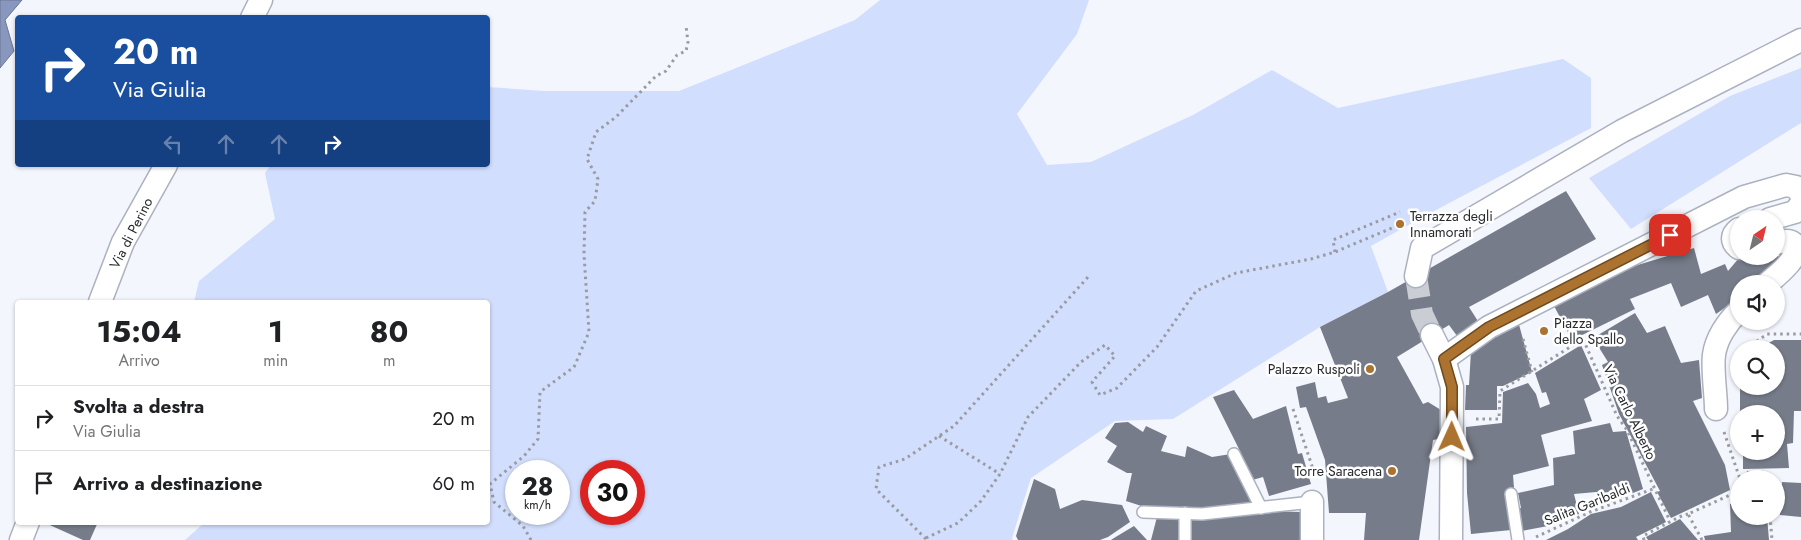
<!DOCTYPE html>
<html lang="it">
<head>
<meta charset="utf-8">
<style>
  body { margin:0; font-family:Jost,sans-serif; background:#f2f2f2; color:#202124; height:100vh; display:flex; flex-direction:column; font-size:19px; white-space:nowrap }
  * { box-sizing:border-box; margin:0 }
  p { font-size:16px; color:#757577 }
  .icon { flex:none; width:28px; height:28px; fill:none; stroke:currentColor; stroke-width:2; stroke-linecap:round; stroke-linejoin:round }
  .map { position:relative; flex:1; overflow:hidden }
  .panel { position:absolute; left:15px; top:300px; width:475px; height:225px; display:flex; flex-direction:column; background:#fff; border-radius:5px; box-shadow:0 1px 4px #0004 }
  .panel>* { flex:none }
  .hud { position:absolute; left:15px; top:15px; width:475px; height:152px; border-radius:5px; box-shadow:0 1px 4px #0004; background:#1a4fa0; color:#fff; overflow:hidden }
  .needle { width:32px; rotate:35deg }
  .tools { position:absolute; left:1730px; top:210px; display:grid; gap:10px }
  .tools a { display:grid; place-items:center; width:55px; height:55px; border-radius:50%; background:#fff; box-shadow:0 1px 4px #0004; font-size:25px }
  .speed { position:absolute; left:505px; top:460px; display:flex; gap:10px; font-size:25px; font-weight:700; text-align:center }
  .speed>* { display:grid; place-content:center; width:65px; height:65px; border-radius:50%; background:#fff; box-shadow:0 1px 4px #0004; line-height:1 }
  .speed small { font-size:12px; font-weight:400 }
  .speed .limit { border:8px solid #d22; background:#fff; color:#111 }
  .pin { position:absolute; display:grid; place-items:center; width:42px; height:42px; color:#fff; margin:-21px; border-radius:10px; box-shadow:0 2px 8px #0006 }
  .me { position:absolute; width:55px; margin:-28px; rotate:1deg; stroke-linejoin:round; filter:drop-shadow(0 0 4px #0008) }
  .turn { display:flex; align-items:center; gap:18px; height:105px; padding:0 15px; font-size:22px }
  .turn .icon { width:65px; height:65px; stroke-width:2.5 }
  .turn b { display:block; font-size:35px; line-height:42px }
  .lanes { display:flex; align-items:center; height:48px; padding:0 15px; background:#0003; justify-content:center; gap:25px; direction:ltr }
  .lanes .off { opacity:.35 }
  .eta { display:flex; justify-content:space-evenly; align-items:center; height:85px; text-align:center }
  .eta b { font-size:30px; font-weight:700; line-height:35px }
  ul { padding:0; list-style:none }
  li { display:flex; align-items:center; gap:15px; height:65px; padding:0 15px; border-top:1px solid #e0e0e0 }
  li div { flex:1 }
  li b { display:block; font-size:19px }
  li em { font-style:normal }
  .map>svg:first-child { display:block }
  .green { fill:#d2defd; fill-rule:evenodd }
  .water { fill:#8897bd; stroke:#6b7692 }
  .building { fill:#777c8a }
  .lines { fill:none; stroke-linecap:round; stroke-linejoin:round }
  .minor-tunnel { stroke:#cbcdd4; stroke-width:22; stroke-dasharray:22 11; stroke-linecap:butt }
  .service-casing { stroke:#acb1c0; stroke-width:14 }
  .minor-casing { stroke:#acb1c0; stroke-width:25 }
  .path { stroke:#999ba1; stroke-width:3; stroke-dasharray:2.5 4; stroke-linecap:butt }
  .service { stroke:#fff; stroke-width:11 }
  .minor { stroke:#fff; stroke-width:22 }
  .route-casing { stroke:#6f4a1f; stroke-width:12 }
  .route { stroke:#ab7230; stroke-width:9 }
  .poi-dot { fill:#ab7230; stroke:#fff; stroke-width:2 }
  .labels { text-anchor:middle; stroke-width:5; stroke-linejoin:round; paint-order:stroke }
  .poi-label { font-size:14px; fill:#27292e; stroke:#fff; text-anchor:start }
  .street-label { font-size:14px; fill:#27292e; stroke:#fff }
</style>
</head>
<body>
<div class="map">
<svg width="1801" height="540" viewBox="0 0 1801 540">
  <rect width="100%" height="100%" fill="#f4f6fd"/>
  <!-- green -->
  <g class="green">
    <path d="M880,0H1089L1077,34L1017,114L1047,165L1091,162L1193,115L1272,70L1338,108L1563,59L1591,78V128L1419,219L1371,246L1388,292L1320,327L1173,419L1115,421L1031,478L1012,538L1013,540H185L204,523L488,522V302H194L199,281L275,219L265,173L271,165H488V87L544,91H679L855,20ZM516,471H559V514H516ZM591,471H634V514H591Z"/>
    <path d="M1801,68V123L1631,229L1589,178L1730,96Z"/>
  </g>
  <!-- water -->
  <path class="water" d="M0,0H22L5,20L14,51L0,68Z"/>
  <!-- building -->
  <g class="building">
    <path d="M1566,191L1596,239L1469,307L1481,326L1460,340L1449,325L1397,357L1423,404L1428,402L1441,410L1445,425L1438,439L1433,440L1419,540H1364L1366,513H1329L1325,460L1306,407L1300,408L1296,387L1315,382L1318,398L1326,396L1328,403L1348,398L1320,327L1388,292Z"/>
    <path d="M1694,248L1701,274L1725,264L1728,271L1739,258L1776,255L1781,258L1753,284H1739V298L1716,314L1708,295L1681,307L1671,283L1630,299L1635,309L1572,340L1553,304L1621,270Z"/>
    <path d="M1635,313L1647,333L1665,326L1681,363L1699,360L1702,398L1693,401L1725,465L1730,490L1671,518L1657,492L1660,491L1619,414L1602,365L1608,362L1593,338Z"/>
    <path d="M1518,321L1532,372L1503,386H1497V410H1465L1466,385H1469L1471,351Z"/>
    <path d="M1774,340H1801V411H1794L1793,443L1787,444L1789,468L1743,469V451H1776V414H1741L1740,411V386H1776V349H1758Z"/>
    <path d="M1581,345L1601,390L1584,399L1592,421L1541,435L1549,466L1513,475L1514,488L1507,489L1511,530L1471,534L1467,493L1466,427L1502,423L1503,392L1528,383L1536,394L1540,408L1550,404L1546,392L1542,393L1535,373Z"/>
    <path d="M1234,390L1253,419L1286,406L1298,454L1302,453L1311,484L1269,496L1263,477L1249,481L1239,449L1213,397Z"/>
    <path d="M1128,422L1143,432L1146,426L1167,436L1161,451L1185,457L1187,446L1212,457L1231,454L1257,505L1201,510L1157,511L1126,501L1132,473H1127L1107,462L1117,446L1105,438L1115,423Z"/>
    <path d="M1610,423L1613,432L1626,431L1643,489L1603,505L1596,492L1574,494L1579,514L1548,526L1522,531L1516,508H1521L1518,493L1554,485L1553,458L1575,454L1573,431Z"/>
    <path d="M1034,479L1055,489L1060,509L1082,500L1122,505L1130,522L1108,537L1100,540H1018L1016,536Z"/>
    <path d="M1782,482L1801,483V517L1780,515Z"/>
    <path d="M1651,492L1666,522L1636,537L1638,540H1546L1568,529L1591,514L1621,507Z"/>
    <path d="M1739,502V516H1767L1769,540H1705L1704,536L1731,532L1730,504Z"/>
    <path d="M1251,511L1303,512L1302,540H1189V516Z"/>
    <path d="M1157,517H1182L1181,540H1151Z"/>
    <path d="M1680,519L1698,540H1648L1646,537Z"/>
    <path d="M43,522H98L90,540H83Z"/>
    <path d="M1134,526L1147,540H1111L1114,538Z"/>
  </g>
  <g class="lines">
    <!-- minor-tunnel -->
    <path class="minor-tunnel" d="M1416,276L1422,314L1432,335"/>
    <defs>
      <g id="service">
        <path d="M1234,454L1261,508"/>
        <path d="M1511,494L1518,540"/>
        <path d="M1143,512L1202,514L1312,502"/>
        <path d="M1185,540V513"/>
      </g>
      <g id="minor">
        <path d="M252,18L261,0"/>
        <path d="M1770,219L1795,212L1801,204"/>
        <path d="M1739,229C1731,235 1731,242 1739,248"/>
        <path d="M1416,276L1422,248L1622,131L1801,40"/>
        <path d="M1767,284C1776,276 1801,257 1795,245C1790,239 1783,241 1776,243"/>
        <path d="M100,302L123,242L166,165"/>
        <path d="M1432,335L1444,359L1452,387L1451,540"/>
        <path d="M1444,359L1489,327L1744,197L1786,185L1796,187L1801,194"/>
        <path d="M1716,409C1716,393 1712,370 1714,355C1716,339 1727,322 1739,311"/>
        <path d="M21,540L28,522"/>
        <path d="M1312,540V502"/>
      </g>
    </defs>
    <!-- service casing -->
    <use href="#service" class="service-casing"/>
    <!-- minor casing -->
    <use href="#minor" class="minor-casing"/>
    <!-- path -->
    <g class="path">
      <path d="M1335,252L1333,240L1400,212"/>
      <path d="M1523,339L1532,372"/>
      <path d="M1746,349L1767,334H1801"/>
      <path d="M1293,409L1313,469V477"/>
      <path d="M1476,419H1499L1500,391L1583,339L1617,416L1627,430L1670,521"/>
      <path d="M1724,432L1740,479"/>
      <path d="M939,436L1000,474"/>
      <path d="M1744,479L1749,471L1751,479"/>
      <path d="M1759,479L1763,472L1764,479"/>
      <path d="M1770,516L1772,540"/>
      <path d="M1536,537L1590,512L1653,489"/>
      <path d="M926,538L958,523L981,501L1000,474L1028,417L1081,362L1105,345L1115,356L1092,382L1100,395L1117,388L1157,347L1196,291L1236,273L1311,259L1335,252L1399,225L1405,230"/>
      <path d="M926,539L876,489L879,467L905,459L954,426L1088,277"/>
      <path d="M531,540L523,526L494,502L490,484L524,456L538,439L540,392L574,367L589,332L584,254L585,212L595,201L598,179L587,159L596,132L616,117L656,76L666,71L677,55L686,51L688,42L686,26"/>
      <path d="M1644,540L1643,536L1679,517L1688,514"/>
      <path d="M1702,540L1688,514L1739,491"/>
    </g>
    <!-- service -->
    <use href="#service" class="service"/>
    <!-- minor -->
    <use href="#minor" class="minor"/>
  </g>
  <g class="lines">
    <defs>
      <path id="route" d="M1452,437V387L1444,359L1489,327L1670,235"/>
    </defs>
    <!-- route casing -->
    <use href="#route" class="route-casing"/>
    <!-- route -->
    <use href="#route" class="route"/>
  </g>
  <!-- markers -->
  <g class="poi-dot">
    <circle cx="1400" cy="224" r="5"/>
    <circle cx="1544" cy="331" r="5"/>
    <circle cx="1370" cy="369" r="5"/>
    <circle cx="1392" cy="471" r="5"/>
  </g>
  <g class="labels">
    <!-- poi labels -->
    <g class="poi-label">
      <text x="1410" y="221">Terrazza degli<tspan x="1410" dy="16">Innamorati</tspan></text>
      <text x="1554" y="328">Piazza<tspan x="1554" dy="16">dello Spallo</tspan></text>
      <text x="1360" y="374" text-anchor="end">Palazzo Ruspoli</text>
      <text x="1382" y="476" text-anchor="end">Torre Saracena</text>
    </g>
    <!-- street labels -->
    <g class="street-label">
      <text transform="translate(131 233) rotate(-63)" y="5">Via di Perino</text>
      <text transform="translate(1630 412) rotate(64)" y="5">Via Carlo Alberto</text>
      <text transform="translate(1587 504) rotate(-22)" y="5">Salita Garibaldi</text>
    </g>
  </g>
</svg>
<div class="tools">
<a><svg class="needle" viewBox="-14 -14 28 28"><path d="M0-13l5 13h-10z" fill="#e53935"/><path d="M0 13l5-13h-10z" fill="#757577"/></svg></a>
<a><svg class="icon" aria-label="sound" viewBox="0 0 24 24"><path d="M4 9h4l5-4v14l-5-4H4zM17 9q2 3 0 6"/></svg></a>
<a><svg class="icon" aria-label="search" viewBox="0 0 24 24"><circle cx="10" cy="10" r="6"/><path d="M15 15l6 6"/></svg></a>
<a>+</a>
<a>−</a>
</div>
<div class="speed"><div>28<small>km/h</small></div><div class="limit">30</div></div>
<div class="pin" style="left:1670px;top:235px;background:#d93025"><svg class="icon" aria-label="arrive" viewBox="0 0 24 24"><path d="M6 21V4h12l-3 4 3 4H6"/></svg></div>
<svg class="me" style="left:1452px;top:437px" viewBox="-20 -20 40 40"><path d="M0-17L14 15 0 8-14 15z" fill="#ab7230" stroke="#fff" stroke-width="4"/></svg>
<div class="hud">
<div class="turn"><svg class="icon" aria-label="right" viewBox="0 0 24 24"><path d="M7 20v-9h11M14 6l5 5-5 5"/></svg><div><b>20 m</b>Via Giulia</div></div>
<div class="lanes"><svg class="icon off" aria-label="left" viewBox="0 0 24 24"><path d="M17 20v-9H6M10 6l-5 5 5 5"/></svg><svg class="icon off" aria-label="ahead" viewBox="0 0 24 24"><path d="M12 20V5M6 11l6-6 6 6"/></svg><svg class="icon off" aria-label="ahead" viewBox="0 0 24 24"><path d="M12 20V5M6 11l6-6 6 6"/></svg><svg class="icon" aria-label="right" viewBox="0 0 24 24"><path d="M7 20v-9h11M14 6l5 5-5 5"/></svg></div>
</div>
<section class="panel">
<div class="eta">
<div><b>15:04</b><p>Arrivo</p></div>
<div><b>1</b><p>min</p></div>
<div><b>80</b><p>m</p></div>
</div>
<ul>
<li><svg class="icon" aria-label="right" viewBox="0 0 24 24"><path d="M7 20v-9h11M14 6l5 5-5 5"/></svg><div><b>Svolta a destra</b><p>Via Giulia</p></div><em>20 m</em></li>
<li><svg class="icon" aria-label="arrive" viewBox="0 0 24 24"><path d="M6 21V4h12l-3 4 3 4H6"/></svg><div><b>Arrivo a destinazione</b></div><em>60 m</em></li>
</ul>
</section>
</div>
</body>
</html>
